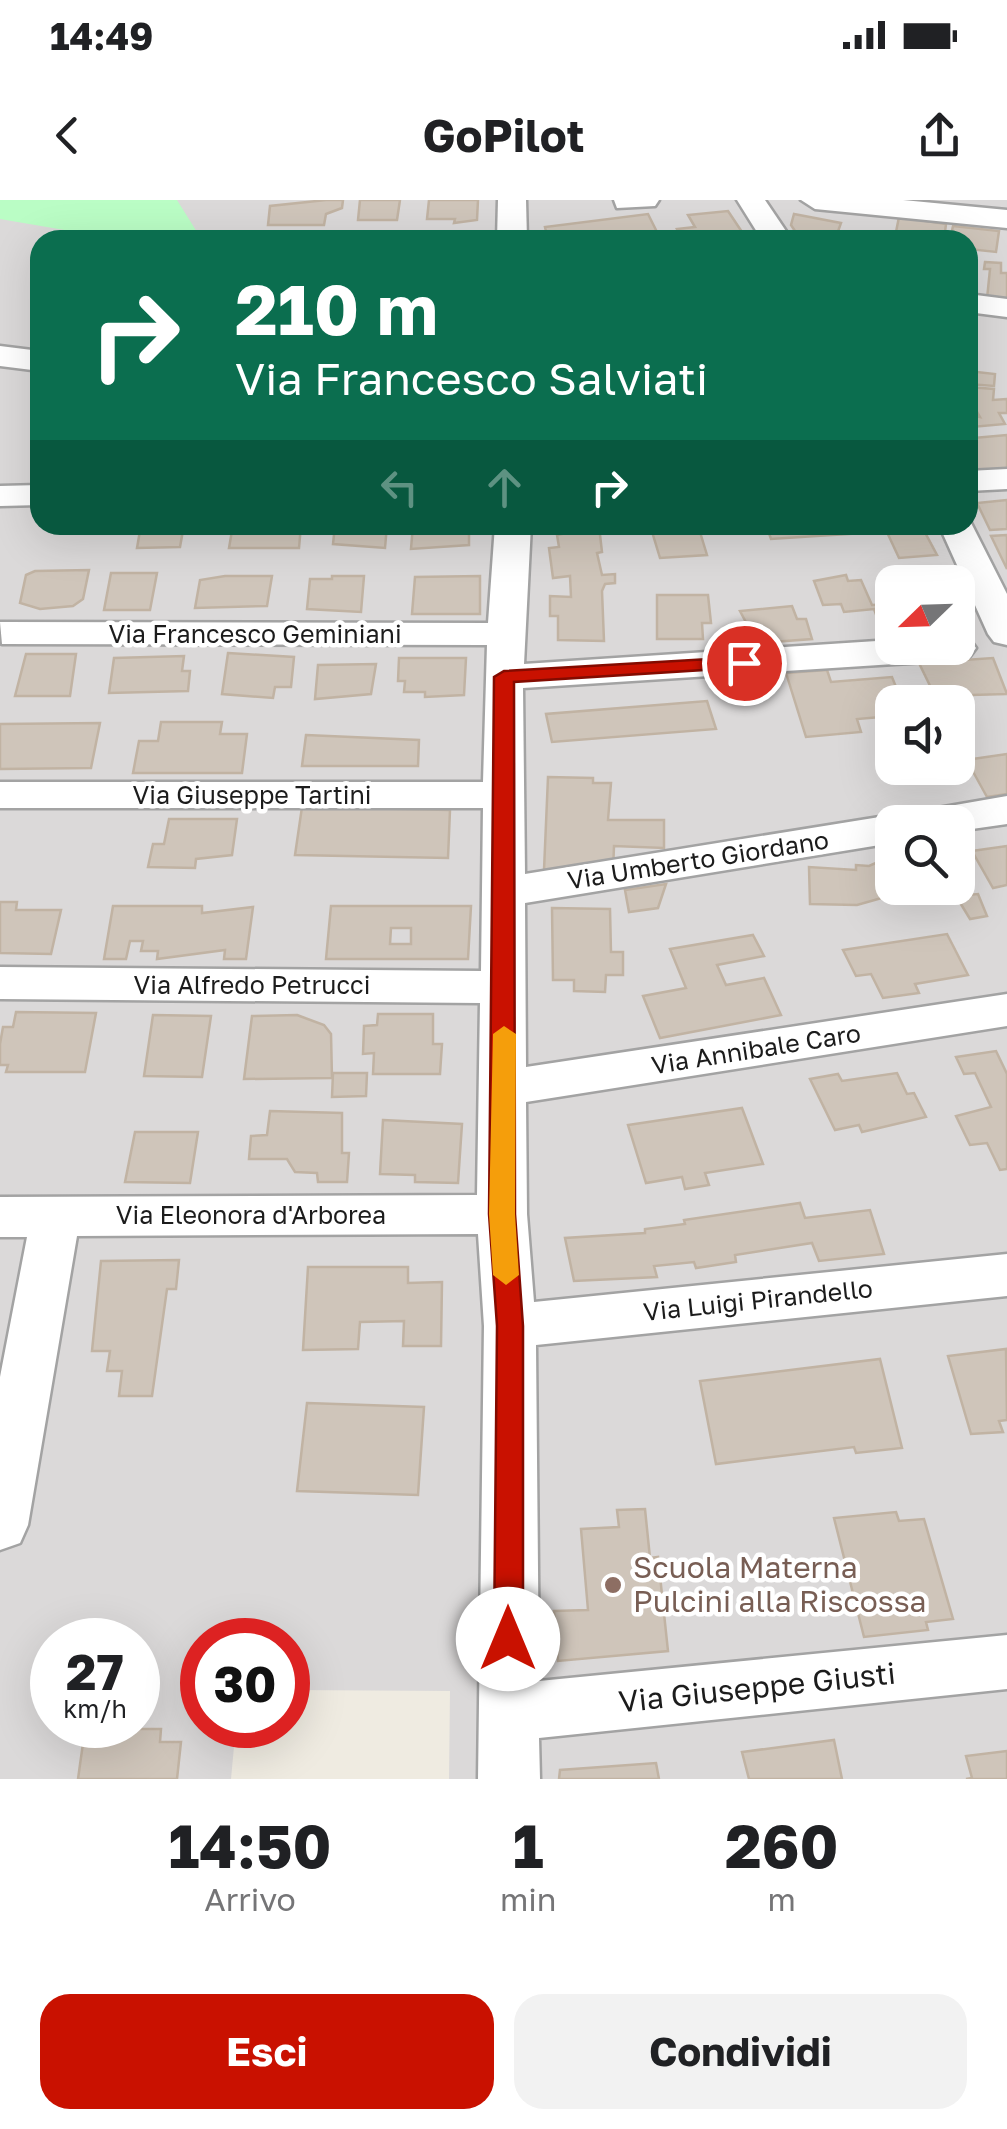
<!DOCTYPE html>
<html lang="it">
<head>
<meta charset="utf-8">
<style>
  body { margin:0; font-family:"Golos Text",sans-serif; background:#f2f2f2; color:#202124; height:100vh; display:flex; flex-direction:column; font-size:38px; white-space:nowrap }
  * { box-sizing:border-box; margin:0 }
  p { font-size:32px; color:#757577 }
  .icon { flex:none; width:55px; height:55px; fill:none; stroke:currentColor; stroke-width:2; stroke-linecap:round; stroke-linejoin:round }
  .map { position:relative; height:1579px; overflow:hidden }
  .details { display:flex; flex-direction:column; background:#fff; flex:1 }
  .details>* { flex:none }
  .top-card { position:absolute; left:30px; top:30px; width:948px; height:305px; border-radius:30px; box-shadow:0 10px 40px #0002; background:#0b6e4f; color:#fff; overflow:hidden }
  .needle { width:65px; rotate:247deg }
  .tools { position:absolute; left:875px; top:365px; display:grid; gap:20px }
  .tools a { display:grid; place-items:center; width:100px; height:100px; border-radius:20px; background:#fff; box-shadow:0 10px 40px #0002; font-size:50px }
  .speed { position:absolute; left:30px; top:1418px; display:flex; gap:20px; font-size:50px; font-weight:700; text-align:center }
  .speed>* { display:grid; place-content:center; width:130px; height:130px; border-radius:50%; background:#fff; box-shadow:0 10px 40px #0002; line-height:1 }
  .speed small { font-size:25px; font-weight:400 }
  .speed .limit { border:15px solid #d22; background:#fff; color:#111 }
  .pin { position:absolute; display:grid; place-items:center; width:85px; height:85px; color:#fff; margin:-42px; border:5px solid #fff; border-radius:50%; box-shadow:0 2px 10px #0007 }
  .me { position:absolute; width:110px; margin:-55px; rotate:0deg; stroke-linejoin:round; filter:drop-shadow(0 0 8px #0008) }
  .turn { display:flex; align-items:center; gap:35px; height:210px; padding:0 40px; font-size:45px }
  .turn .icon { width:130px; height:130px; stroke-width:2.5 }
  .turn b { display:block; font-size:70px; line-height:85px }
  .lanes { display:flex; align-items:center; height:95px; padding:0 40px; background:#0003; justify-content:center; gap:50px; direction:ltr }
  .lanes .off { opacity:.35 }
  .eta { display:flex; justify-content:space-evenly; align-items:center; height:170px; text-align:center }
  .eta b { font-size:60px; font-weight:700; line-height:70px }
  .button { display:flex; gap:20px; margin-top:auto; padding:20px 40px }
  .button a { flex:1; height:115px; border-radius:30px; background:#c91100; color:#fff; font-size:40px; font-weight:700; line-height:115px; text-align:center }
  .button a+a { background:#f2f2f2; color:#202124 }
  .status { display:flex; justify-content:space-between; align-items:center; height:70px; padding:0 50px; background:#fff; direction:ltr }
  .status svg { height:28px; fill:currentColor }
  header { display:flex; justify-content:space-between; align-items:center; height:130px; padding:0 40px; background:#fff; font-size:45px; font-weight:700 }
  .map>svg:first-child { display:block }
  .residential { fill:#dbd9d9; fill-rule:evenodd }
  .park { fill:#bafdc5 }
  .building { fill:#cfc5ba; stroke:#c1b3a3; stroke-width:2.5; fill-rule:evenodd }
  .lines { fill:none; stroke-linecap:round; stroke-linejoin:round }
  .minor-casing { stroke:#a3a3a3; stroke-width:5 }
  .minor { fill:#fff; fill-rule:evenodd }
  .route { fill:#c91100; stroke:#830b00; stroke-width:2.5 }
  .slow { fill:#f59e0b }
  .education-dot { fill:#8d6e63; stroke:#fff; stroke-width:4 }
  .labels { text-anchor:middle; stroke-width:9; stroke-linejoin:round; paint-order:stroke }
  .street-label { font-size:25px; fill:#1c1c1c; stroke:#fff }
  .near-education-label { font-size:30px; fill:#785e54; stroke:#fff; text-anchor:start }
  .near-street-label { font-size:30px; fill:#1c1c1c; stroke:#fff }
</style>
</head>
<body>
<div class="status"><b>14:49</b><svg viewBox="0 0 49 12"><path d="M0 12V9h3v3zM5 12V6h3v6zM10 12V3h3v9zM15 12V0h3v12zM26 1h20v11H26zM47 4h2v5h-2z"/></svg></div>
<header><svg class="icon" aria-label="back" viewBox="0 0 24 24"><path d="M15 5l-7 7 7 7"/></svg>GoPilot<svg class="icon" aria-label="share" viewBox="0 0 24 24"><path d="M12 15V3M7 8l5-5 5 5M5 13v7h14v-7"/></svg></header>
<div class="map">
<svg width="1007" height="1579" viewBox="0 0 1007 1579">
  <rect width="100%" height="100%" fill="#efebe1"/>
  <!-- residential -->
  <path class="residential" d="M0,0H1007V1579H449L450,1491L288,1490V1440H202V1525H236L231,1579H0ZM40,40H968V325H40ZM892,382H958V448H892ZM892,502H958V568H892ZM892,622H958V688H892ZM52,1440H138V1525H52Z"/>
  <!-- park -->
  <path class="park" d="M0,0H177L202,40H123L0,19Z"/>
  <!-- building -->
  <g class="building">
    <path d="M326,0H343L342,8L326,14L324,25H268L270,6Z"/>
    <path d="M360,0H400L397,20H358Z"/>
    <path d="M429,0H478L477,20L454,23L455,19H427Z"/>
    <path d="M728,11L744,35L683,40L677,29L695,27L688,15Z"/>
    <path d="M648,14L660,38L548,40L545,27Z"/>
    <path d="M794,14L841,23L835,40L799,37L791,25Z"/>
    <path d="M899,17L946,24L944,40L895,37Z"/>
    <path d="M953,26L999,31L996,52L968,49V40H950Z"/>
    <path d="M284,32L344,33L343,40H282Z"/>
    <path d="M985,62L1001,63V73H1007V102L987,99L990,69H984Z"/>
    <path d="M968,171L995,174L994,186L968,184Z"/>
    <path d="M968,187L994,189L993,200L1007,199V213H999L1005,224L972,227L968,215L980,217L968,196Z"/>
    <path d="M1007,235V271L968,272V243L976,242L973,238Z"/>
    <path d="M1007,300V329L990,330L977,303Z"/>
    <path d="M141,325H184L180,347L137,348Z"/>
    <path d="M233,325H301L299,348H229Z"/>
    <path d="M335,325H387L385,348L333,344Z"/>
    <path d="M413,325H475V327H469V345L411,349Z"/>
    <path d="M650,325H687L689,333L700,332L707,355L660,358Z"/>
    <path d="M766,325H860L862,333L771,339Z"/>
    <path d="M874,325H921L937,355L899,358L886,330L876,331Z"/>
    <path d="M599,326L602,352L597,353L602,375L615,374V383L605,384L602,391L604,441L558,440V416H550V396L571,397L570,376L553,378L549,348L559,347L557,335Z"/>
    <path d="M1007,335V369L991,336Z"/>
    <path d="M89,370L83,399L73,406L40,409L20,403L26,375L35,371Z"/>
    <path d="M111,373H157L150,410H104Z"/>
    <path d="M846,375L848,381L861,380L872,405L892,404V436H884L874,409L844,412L841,404L823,405L814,381Z"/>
    <path d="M225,376H272L267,406L195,408L200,380Z"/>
    <path d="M332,376H364L361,412L307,409L310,379H332Z"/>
    <path d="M480,376V414H412L415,377Z"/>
    <path d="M657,395H708L711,423H702L703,439H657Z"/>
    <path d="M792,406L797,419H806L812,439L757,443L740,411Z"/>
    <path d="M228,453L294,457L291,487H275L273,498L222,494Z"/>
    <path d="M26,454H76L70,496H15Z"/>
    <path d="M184,456L182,471H190L188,491L109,493L114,458Z"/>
    <path d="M399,458H466L464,495L425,497V492H404L405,481H398Z"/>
    <path d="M993,458L1007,494L935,496L919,463Z"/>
    <path d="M376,464L371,494L315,499L318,465Z"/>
    <path d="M827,470L831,482L892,477L902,502H892V516L857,519L861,532L806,537L786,473Z"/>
    <path d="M707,501L716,529L552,542L546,514Z"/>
    <path d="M161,522H222L220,534H247L242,573H133L139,541H158Z"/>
    <path d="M100,523L91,568L0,569V524Z"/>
    <path d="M306,535L419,540L418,566H302Z"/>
    <path d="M1007,554V594L987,597L971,568L964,569L959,561Z"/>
    <path d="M548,577L593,578V583H611L608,620H664V648L614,646L613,672L544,670Z"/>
    <path d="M302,607L450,610L448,658L295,655Z"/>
    <path d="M169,619H237L232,655L196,659L195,668L148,667L153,644H164Z"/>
    <path d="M1007,646V685L993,688L972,651Z"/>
    <path d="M892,656V688H917L857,705L810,704L809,667L856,670V665L869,666Z"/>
    <path d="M666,684L658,708L629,712L625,690Z"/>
    <path d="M978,694L987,716L970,719L956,696Z"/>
    <path d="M0,702H17L16,710H61L51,754L0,753Z"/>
    <path d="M113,706H202V713L253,707L246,759H224L225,750L157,759L158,751H141L143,741H130L126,759H104Z"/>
    <path d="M331,706H471L468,759H326ZM391,728H411V744H390Z"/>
    <path d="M552,708L610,709L611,752H623V775H606L605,792L574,791V780H553Z"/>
    <path d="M947,734L968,775L915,784L919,793L883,798L871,774L856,776L843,750Z"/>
    <path d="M753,735L764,756L717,765L726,785L764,778L781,815L660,838L643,796L686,788L670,749Z"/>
    <path d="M16,812L96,813L85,872H6L8,865H0V844L3,827H13Z"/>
    <path d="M378,814H433V844H442L440,874H373L374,853L363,854L364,826L377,825Z"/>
    <path d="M153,815L211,816L202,877L144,876Z"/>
    <path d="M297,815L324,825L331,834L332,878L244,879L252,816Z"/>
    <path d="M996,851L1007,874V969L1000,970L987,943L970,945L956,916L991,907L975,873L964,874L956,857Z"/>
    <path d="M333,873H367L366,896L332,897Z"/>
    <path d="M897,873L907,894L914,893L926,917L862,932L859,925L835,930L810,879L838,874L842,881Z"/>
    <path d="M742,908L763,964L705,973L709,985L685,989L682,977L646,983L628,925Z"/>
    <path d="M270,911L342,913V953H349L347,982H318L317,973L295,972L287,959H249L251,936L267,935Z"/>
    <path d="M383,920L462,924L458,983L415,982V975L380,974Z"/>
    <path d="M135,932H198L190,983L125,982Z"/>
    <path d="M800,1003L805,1018L870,1010L884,1054L819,1061L812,1043L735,1055L736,1062L696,1068L694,1062L654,1066L657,1077L574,1081L565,1038L645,1033V1029L685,1024L684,1020Z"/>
    <path d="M179,1060L176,1089H167L152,1196H119L122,1171H107L110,1151H92L101,1061Z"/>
    <path d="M308,1067H408V1083L442,1082L441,1146H403L404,1121L360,1122L358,1149L303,1150Z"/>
    <path d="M1006,1149L1007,1220L999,1221L1003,1232L971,1234L948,1156Z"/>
    <path d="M880,1159L902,1248L856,1253L854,1247L716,1264L700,1181Z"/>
    <path d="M307,1203L424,1207L418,1295L297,1291Z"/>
    <path d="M645,1309L650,1358L658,1357L668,1451L558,1461L554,1411L588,1410L581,1329L619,1327L617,1310Z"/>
    <path d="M896,1312L899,1321L924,1319L953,1419L926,1422L928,1430L864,1437L834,1318Z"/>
    <path d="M85,1529H161L160,1542H181L177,1579H78Z"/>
    <path d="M834,1540L842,1579H749L742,1552Z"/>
    <path d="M1007,1551V1579H966L972,1578L966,1556Z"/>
    <path d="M656,1563L659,1579H559L560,1570Z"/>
  </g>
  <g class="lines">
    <defs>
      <g id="minor">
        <path d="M498,0H526L527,40H497Z"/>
        <path d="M614,0H659L655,6L617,8Z"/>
        <path d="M737,0H765L792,40H762Z"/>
        <path d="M801,0H903L1007,10V28L815,9Z"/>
        <path d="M968,94L1007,99V117L968,112Z"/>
        <path d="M0,146L40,151V171L0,166Z"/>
        <path d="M1007,269V289L968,291V271Z"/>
        <path d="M40,285V305L0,306V286Z"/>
        <path d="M968,317L1007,394V445L994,442L988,434L939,325H968Z"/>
        <path d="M495,325H531L524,464L892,440V448H958V437L970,440L976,448L970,456L957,460L523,488L525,674L892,615L909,622H892V643L525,703L526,867L1007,794V826L526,902L527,1014L534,1102L1007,1054V1096L536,1145L539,1481L1007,1435V1489L539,1538L540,1579H478L484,1126L478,1034L77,1036L28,1325L20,1343L0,1350V1177L27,1037H0V997L477,995L480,803L0,799V767L481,771L483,608H0V582H483L487,445L2,444L0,422L488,423Z"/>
        <path d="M1007,596V624L958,631V622H909L915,612Z"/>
      </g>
    </defs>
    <!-- minor casing -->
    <use href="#minor" class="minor-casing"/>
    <!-- minor -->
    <use href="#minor" class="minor"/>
  </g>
  <!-- route -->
  <path class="route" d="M744,457L751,459V467L514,482L515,1014L523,1126V1439L519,1449L508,1453L498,1449L494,1439L497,1126L489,1014L494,477L504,471Z"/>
  <!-- slow -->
  <path class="slow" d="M504,826L516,834L515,1014L519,1075L506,1085L493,1075L489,1014L493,834Z"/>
  <!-- markers -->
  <circle class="education-dot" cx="613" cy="1385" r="10"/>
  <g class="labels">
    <!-- street labels -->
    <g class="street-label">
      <text x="255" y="443">Via Francesco Geminiani</text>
      <text x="252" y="604">Via Giuseppe Tartini</text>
      <text transform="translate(698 660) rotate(-9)" y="9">Via Umberto Giordano</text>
      <text x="252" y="794">Via Alfredo Petrucci</text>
      <text transform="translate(756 849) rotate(-9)" y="9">Via Annibale Caro</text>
      <text x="251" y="1024">Via Eleonora d'Arborea</text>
      <text transform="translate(758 1100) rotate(-6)" y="9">Via Luigi Pirandello</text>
    </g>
    <!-- near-education labels -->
    <g class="near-education-label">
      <text x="633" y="1378">Scuola Materna<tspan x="633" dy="34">Pulcini alla Riscossa</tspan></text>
    </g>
    <!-- near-street labels -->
    <g class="near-street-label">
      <text transform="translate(757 1488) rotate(-6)" y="10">Via Giuseppe Giusti</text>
    </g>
  </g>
</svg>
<div class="tools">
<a><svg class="needle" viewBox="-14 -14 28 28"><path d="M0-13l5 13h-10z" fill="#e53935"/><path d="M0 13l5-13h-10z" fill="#757577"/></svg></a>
<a><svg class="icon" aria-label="sound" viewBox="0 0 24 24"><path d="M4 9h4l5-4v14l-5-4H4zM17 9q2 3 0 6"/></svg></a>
<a><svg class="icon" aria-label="search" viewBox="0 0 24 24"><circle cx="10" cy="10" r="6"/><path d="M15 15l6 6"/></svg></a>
</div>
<div class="speed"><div>27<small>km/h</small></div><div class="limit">30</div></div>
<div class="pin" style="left:744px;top:463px;background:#d93025"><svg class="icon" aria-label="arrive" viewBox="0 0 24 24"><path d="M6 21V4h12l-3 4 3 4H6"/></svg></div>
<svg class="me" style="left:508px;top:1439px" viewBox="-20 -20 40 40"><circle r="19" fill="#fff"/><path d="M0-13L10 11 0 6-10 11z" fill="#c91100"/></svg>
<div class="top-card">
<div class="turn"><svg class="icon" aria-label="right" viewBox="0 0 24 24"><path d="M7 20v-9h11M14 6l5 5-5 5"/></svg><div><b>210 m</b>Via Francesco Salviati</div></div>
<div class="lanes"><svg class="icon off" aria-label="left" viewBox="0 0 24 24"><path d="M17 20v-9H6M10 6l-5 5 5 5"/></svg><svg class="icon off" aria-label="ahead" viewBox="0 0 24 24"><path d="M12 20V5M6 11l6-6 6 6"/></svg><svg class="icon" aria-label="right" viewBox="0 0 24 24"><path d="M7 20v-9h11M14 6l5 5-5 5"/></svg></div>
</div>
</div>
<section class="details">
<div class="eta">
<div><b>14:50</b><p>Arrivo</p></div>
<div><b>1</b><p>min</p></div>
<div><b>260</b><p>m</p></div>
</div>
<div class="button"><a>Esci</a><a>Condividi</a></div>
</section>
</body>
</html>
